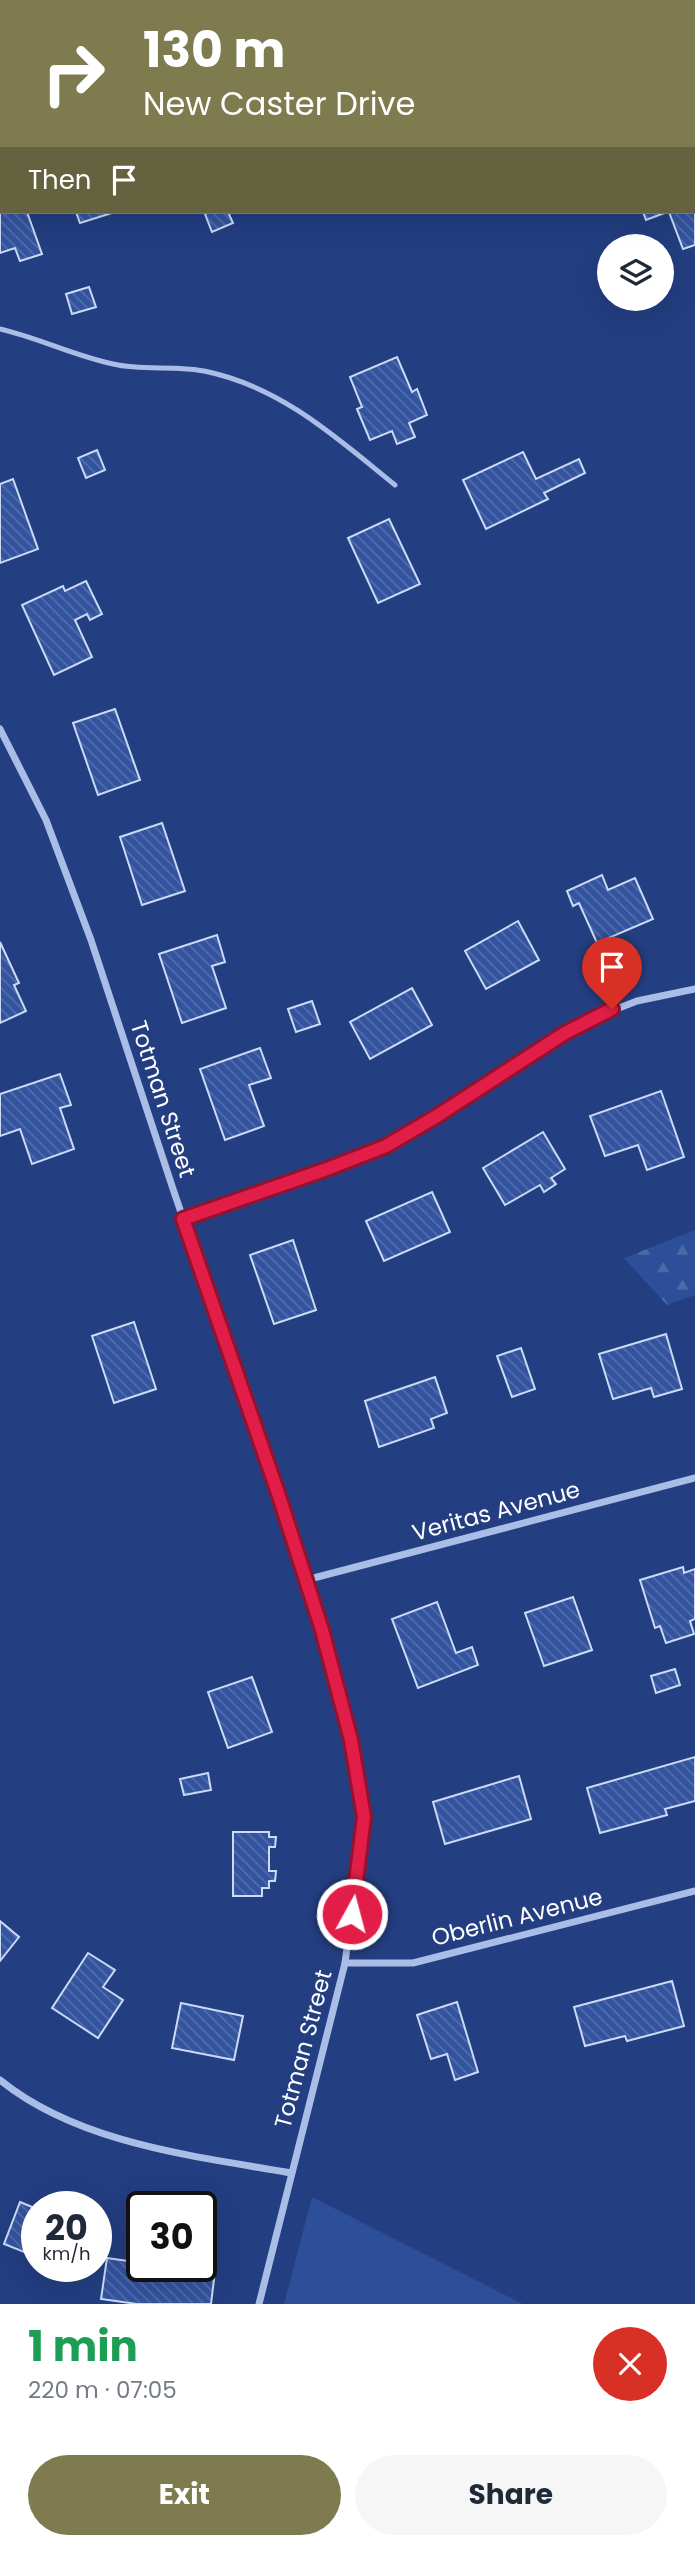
<!DOCTYPE html>
<html lang="en">
<head>
<meta charset="utf-8">
<style>
  body { margin:0; font-family:Poppins,sans-serif; background:#f6f6f7; color:#1f2937; height:100vh; display:flex; flex-direction:column; font-size:26px; white-space:nowrap }
  * { box-sizing:border-box; margin:0 }
  p { font-size:23px; color:#747a83 }
  .icon { flex:none; width:38px; height:38px; fill:none; stroke:currentColor; stroke-width:2; stroke-linecap:round; stroke-linejoin:round }
  .map { position:relative; height:2304px; overflow:hidden }
  .sheet { display:flex; flex-direction:column; background:#fff; flex:1 }
  .sheet>* { flex:none }
  .hud { position:absolute; left:0px; top:0px; width:696px; height:214px; box-shadow:0 7px 28px #0002; background:#7e7b4f; color:#fff; overflow:hidden }
  .tools { position:absolute; left:597px; top:234px; display:grid; gap:14px }
  .tools a { display:grid; place-items:center; width:77px; height:77px; border-radius:50%; background:#fff; box-shadow:0 7px 28px #0002; font-size:35px }
  .speed { position:absolute; left:21px; top:2191px; display:flex; gap:14px; font-size:35px; font-weight:700; text-align:center }
  .speed>* { display:grid; place-content:center; width:91px; height:91px; border-radius:50%; background:#fff; box-shadow:0 7px 28px #0002; line-height:1 }
  .speed small { font-size:18px; font-weight:400 }
  .speed .limit { border:4px solid #111; border-radius:10px; background:#fff; color:#111 }
  .pin { position:absolute; display:grid; place-items:center; width:60px; height:60px; color:#fff; margin:-72px -30px; border-radius:50% 50% 50% 0; rotate:-45deg; box-shadow:0 0 7px #0007 }
  .pin .icon { rotate:45deg }
  .me { position:absolute; width:77px; margin:-38px; rotate:7deg; stroke-linejoin:round; filter:drop-shadow(0 0 5px #0008) }
  .turn { display:flex; align-items:center; gap:24px; height:147px; padding:0 28px; font-size:32px }
  .turn .icon { width:91px; height:91px; stroke-width:2.5 }
  .turn b { display:block; font-size:49px; line-height:60px }
  .then { display:flex; align-items:center; height:66px; padding:0 28px; background:#0003; gap:14px; font-size:26px }
  .round { display:grid; place-items:center; flex:none; width:74px; height:74px; border-radius:37px; background:#f6f6f7 }
  .summary { display:flex; align-items:center; justify-content:space-between; height:119px; padding:0 28px }
  h1 { font-size:42px; font-weight:700; line-height:52px; color:#1e9e55 }
  .cta { display:flex; gap:14px; margin-top:auto; padding:14px 28px }
  .cta a { flex:1; height:80px; border-radius:42px; background:#7e7b4f; color:#fff; font-size:28px; font-weight:700; line-height:80px; text-align:center }
  .cta a+a { background:#f6f6f7; color:#1f2937 }
  .map>svg:first-child { display:block }
  .green { fill:#2d4e99 }
  .forest { fill:url(#forest-firs) }
  .building { fill:url(#building-back-hatch); stroke:#cddaf6; stroke-width:2 }
  .lines { fill:none; stroke-linecap:round; stroke-linejoin:round }
  .lane { stroke:#aabde7; stroke-width:5 }
  .street { stroke:#aabde7; stroke-width:7 }
  .route-casing { stroke:#92132f; stroke-width:18 }
  .route { stroke:#e11d48; stroke-width:12 }
  .labels { text-anchor:middle; stroke-width:7; stroke-linejoin:round; paint-order:stroke }
  .street-label { font-size:23px; fill:#fff; stroke:#233e81 }
</style>
</head>
<body>
<div class="map">
<svg width="695" height="2304" viewBox="0 0 695 2304">
  <defs>
    <pattern id="forest-firs" width="22" height="20" patternUnits="userSpaceOnUse" patternTransform="scale(1.75)"><rect width="22" height="20" fill="#2d4e99"/><path d="M5 1l3.5 6h-7zM16 11l3.5 6h-7z" fill="#4c69a8"/></pattern>
    <pattern id="building-back-hatch" width="6" height="6" patternUnits="userSpaceOnUse" patternTransform="scale(1.75)"><rect width="6" height="6" fill="#33539e"/><path d="M-1 5l2 2M0 0l6 6M5-1l2 2" fill="none" stroke="#526dad"/></pattern>
  </defs>
  <rect width="100%" height="100%" fill="#233e81"/>
  <!-- green -->
  <path class="green" d="M312,2197L523,2304H284Z"/>
  <!-- forest -->
  <path class="forest" d="M695,1230V1295L667,1305L624,1258Z"/>
  <!-- building -->
  <g class="building">
    <path d="M35,0H111L112,2H35Z"/>
    <path d="M569,0H649V2H564Z"/>
    <path d="M695,170V245L683,249L669,212H695Z"/>
    <path d="M0,205H2V212H27L42,254L20,261L15,248L0,253Z"/>
    <path d="M76,212H115L80,223Z"/>
    <path d="M209,212H228L233,223L212,232L205,214Z"/>
    <path d="M643,212H667L646,220Z"/>
    <path d="M89,287L96,307L72,314L66,294Z"/>
    <path d="M397,357L412,392L417,389L427,415L409,423L415,437L397,444L392,431L370,440L357,409L362,407L350,377Z"/>
    <path d="M97,450L105,470L86,478L78,458Z"/>
    <path d="M523,452L536,479L579,459L585,473L544,493L548,499L486,529L463,480Z"/>
    <path d="M13,479L38,549L0,563V484Z"/>
    <path d="M389,519L420,584L378,603L348,538Z"/>
    <path d="M86,581L102,614L90,620L87,614L75,620L92,657L54,675L22,605L63,586L65,591Z"/>
    <path d="M115,709L140,780L98,795L73,723Z"/>
    <path d="M162,823L185,891L142,905L120,837Z"/>
    <path d="M602,875L608,890L635,878L653,919L597,943L579,903L573,906L567,891Z"/>
    <path d="M518,921L539,960L486,989L465,951Z"/>
    <path d="M217,935L225,962L212,966L226,1008L182,1023L159,954Z"/>
    <path d="M0,942L19,983L14,985L26,1011L0,1023Z"/>
    <path d="M412,988L432,1025L370,1059L350,1022Z"/>
    <path d="M312,1001L320,1024L296,1032L288,1009Z"/>
    <path d="M260,1048L271,1078L249,1085L264,1126L225,1140L200,1069Z"/>
    <path d="M60,1074L71,1105L60,1108L74,1149L32,1164L20,1129L0,1136V1094Z"/>
    <path d="M661,1091L684,1157L647,1170L638,1145L605,1156L590,1116Z"/>
    <path d="M543,1132L565,1169L551,1178L556,1184L544,1192L540,1185L505,1205L483,1168Z"/>
    <path d="M432,1192L450,1232L384,1261L366,1221Z"/>
    <path d="M293,1240L316,1310L274,1324L250,1255Z"/>
    <path d="M134,1322L156,1389L114,1403L92,1336Z"/>
    <path d="M666,1334L682,1389L654,1397L651,1388L613,1399L599,1354Z"/>
    <path d="M521,1348L535,1389L512,1397L497,1356Z"/>
    <path d="M435,1377L447,1413L431,1419L434,1428L379,1447L365,1401Z"/>
    <path d="M683,1567L684,1573L695,1569V1619L690,1621L694,1634L666,1643L660,1626L655,1628L640,1580Z"/>
    <path d="M573,1597L592,1650L544,1666L525,1613Z"/>
    <path d="M437,1602L456,1653L472,1647L478,1665L418,1688L392,1619Z"/>
    <path d="M675,1669L680,1685L656,1693L651,1676Z"/>
    <path d="M252,1677L272,1732L228,1748L208,1692Z"/>
    <path d="M695,1757V1801L665,1809L667,1815L600,1833L587,1788Z"/>
    <path d="M208,1773L211,1790L184,1795L180,1779Z"/>
    <path d="M519,1776L531,1819L445,1844L433,1802Z"/>
    <path d="M233,1832H269V1837H276L275,1847H269V1871H276L275,1881H269V1888H262V1896H233Z"/>
    <path d="M0,1921L19,1937L0,1961Z"/>
    <path d="M88,1953L115,1970L103,1987L123,2000L98,2038L52,2008Z"/>
    <path d="M672,1981L684,2026L627,2041L625,2036L585,2046L574,2007Z"/>
    <path d="M457,2002L478,2072L455,2080L447,2054L431,2059L417,2015Z"/>
    <path d="M181,2003L243,2016L234,2060L172,2048Z"/>
    <path d="M20,2202L37,2209V2257L4,2244Z"/>
    <path d="M107,2258L142,2263V2266H195V2269L215,2271L211,2304H137L101,2299Z"/>
  </g>
  <g class="lines">
    <!-- lane -->
    <path class="lane" d="M0,329C39,338 74,356 113,364C142,371 174,365 204,371C280,386 337,438 395,485"/>
    <!-- street -->
    <g class="street">
      <path d="M340,2L345,0"/>
      <path d="M0,127H2"/>
      <path d="M0,729L46,820L91,940L174,1192L278,1493L322,1630L351,1740L364,1817L345,1963L259,2304"/>
      <path d="M183,1219L327,1169L385,1146L437,1116L522,1059L588,1020L637,1001L695,989"/>
      <path d="M306,1580L695,1478"/>
      <path d="M345,1963H413L695,1891"/>
      <path d="M0,2080C79,2144 195,2156 291,2173"/>
    </g>
  </g>
  <g class="lines">
    <defs>
      <path id="route" d="M352,1914L364,1817L351,1740L322,1630L278,1493L183,1219L327,1169L386,1146L437,1116L565,1033L612,1009"/>
    </defs>
    <!-- route casing -->
    <use href="#route" class="route-casing"/>
    <!-- route -->
    <use href="#route" class="route"/>
  </g>
  <g class="labels">
    <!-- street labels -->
    <g class="street-label">
      <text transform="translate(163 1099) rotate(72)" y="8">Totman Street</text>
      <text transform="translate(496 1511) rotate(-15)" y="8">Veritas Avenue</text>
      <text transform="translate(517 1917) rotate(-14)" y="8">Oberlin Avenue</text>
      <text transform="translate(303 2049) rotate(-75)" y="8">Totman Street</text>
    </g>
  </g>
</svg>
<div class="tools">
<a><svg class="icon" aria-label="layers" viewBox="0 0 24 24"><path d="M12 4l9 5-9 5-9-5zM3 14l9 5 9-5"/></svg></a>
</div>
<div class="speed"><div>20<small>km/h</small></div><div class="limit">30</div></div>
<div class="pin" style="left:612px;top:1009px;background:#d93025"><svg class="icon" aria-label="arrive" viewBox="0 0 24 24"><path d="M6 21V4h12l-3 4 3 4H6"/></svg></div>
<svg class="me" style="left:352px;top:1914px" viewBox="-20 -20 40 40"><circle r="17" fill="#e11d48" stroke="#fff" stroke-width="3"/><path d="M0-11L8 9 0 5-8 9z" fill="#fff"/></svg>
<div class="hud">
<div class="turn"><svg class="icon" aria-label="right" viewBox="0 0 24 24"><path d="M7 20v-9h11M14 6l5 5-5 5"/></svg><div><b>130 m</b>New Caster Drive</div></div>
<div class="then">Then<svg class="icon" aria-label="arrive" viewBox="0 0 24 24"><path d="M6 21V4h12l-3 4 3 4H6"/></svg></div>
</div>
</div>
<section class="sheet">
<div class="summary"><div><h1>1 min</h1><p>220 m · 07:05</p></div><a class="round" style="background:#d93025;color:#fff"><svg class="icon" aria-label="close" viewBox="0 0 24 24"><path d="M6 6l12 12M18 6L6 18"/></svg></a></div>
<div class="cta"><a>Exit</a><a>Share</a></div>
</section>
</body>
</html>
